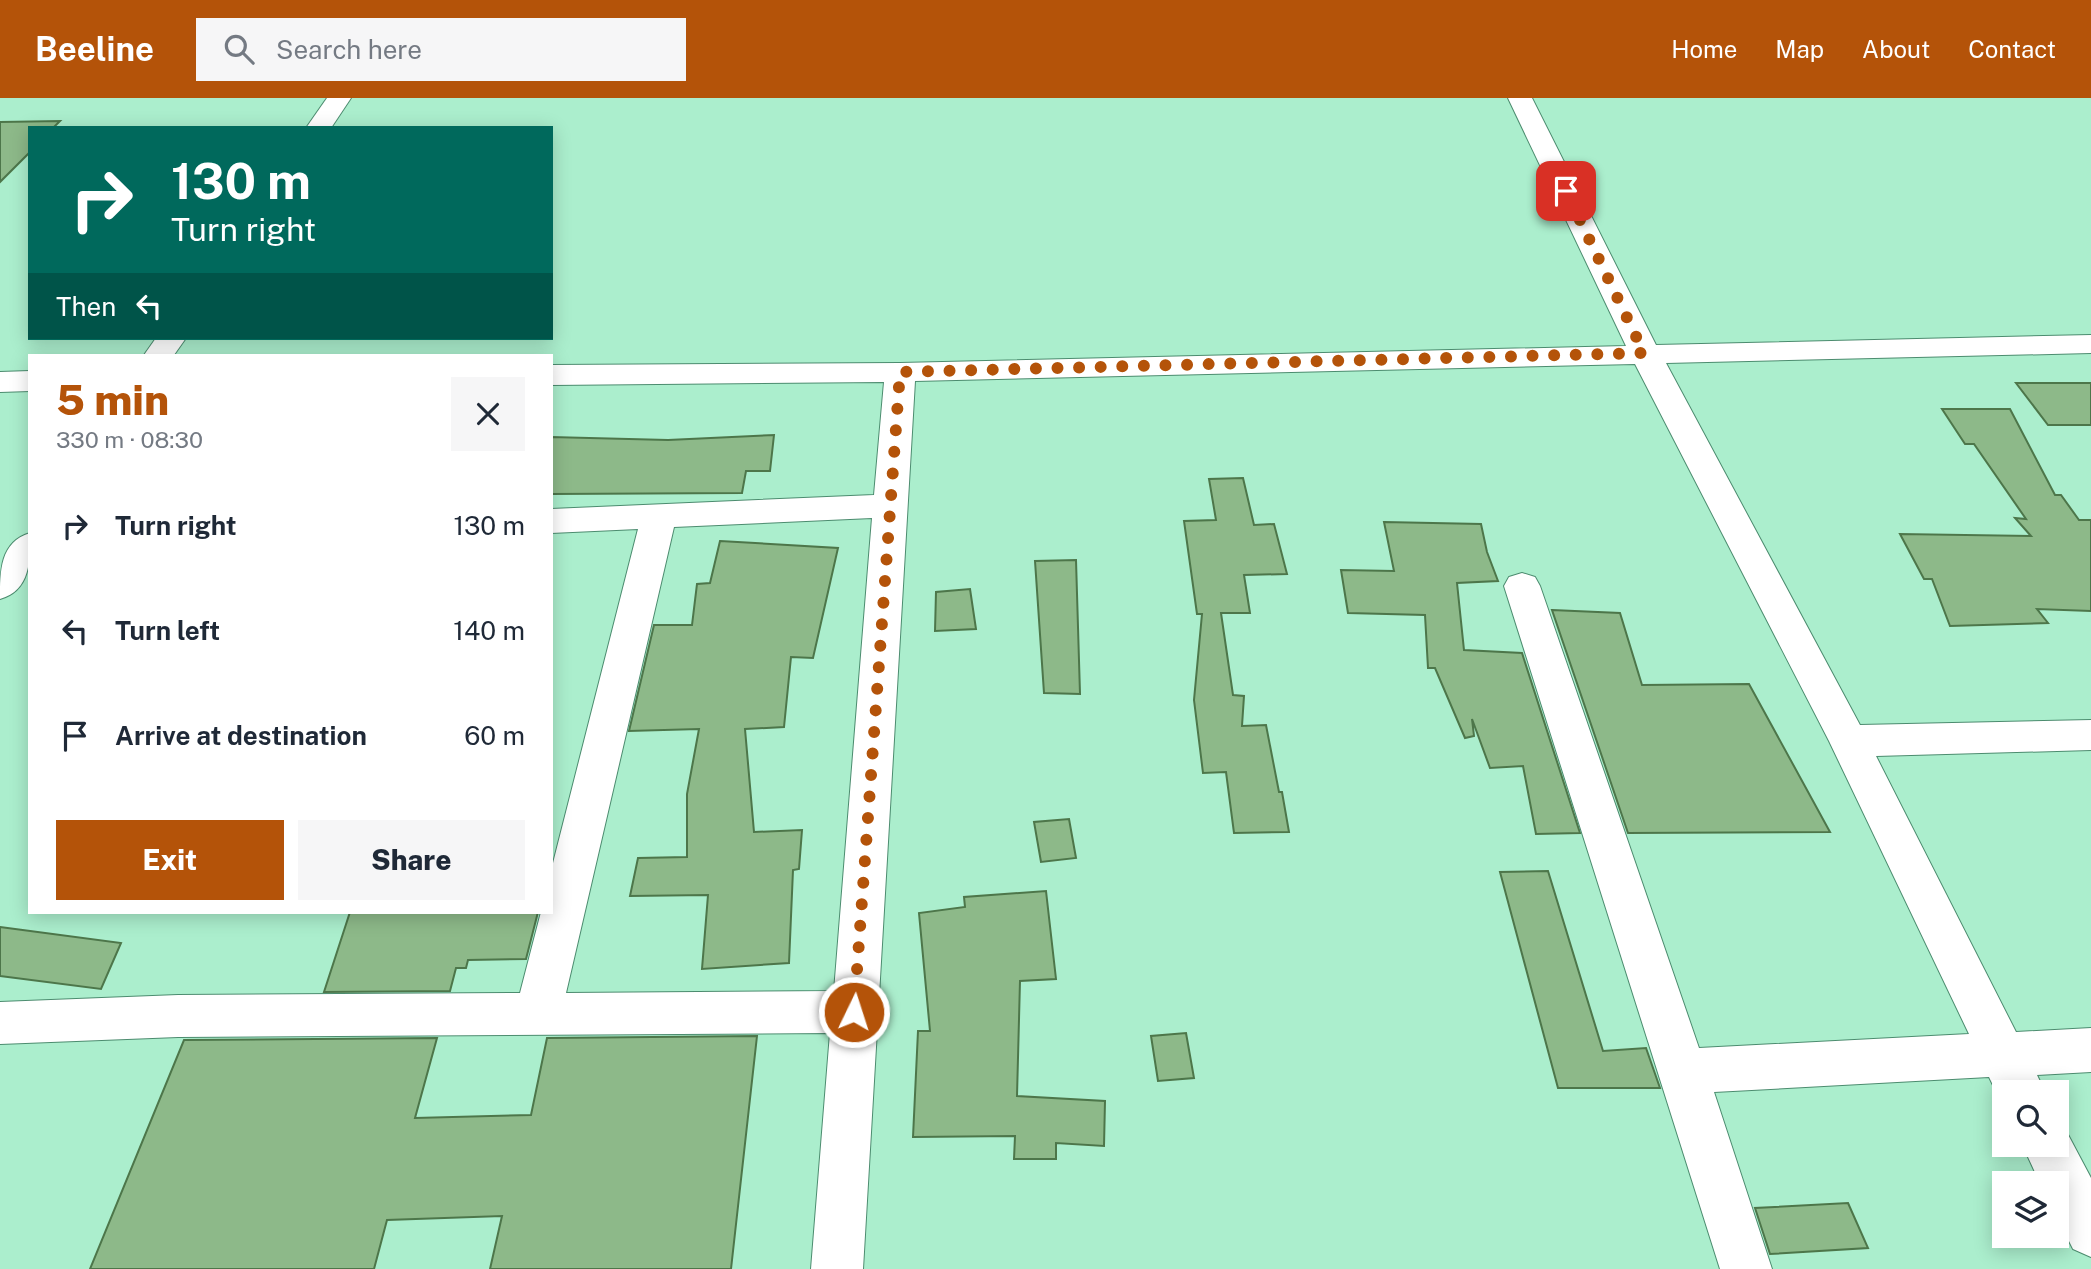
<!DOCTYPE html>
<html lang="en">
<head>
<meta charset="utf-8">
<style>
  body { margin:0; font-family:"Public Sans",sans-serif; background:#f6f6f7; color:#1f2937; height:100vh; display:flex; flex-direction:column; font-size:26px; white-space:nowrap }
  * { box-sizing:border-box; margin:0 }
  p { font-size:23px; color:#747a83 }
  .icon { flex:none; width:38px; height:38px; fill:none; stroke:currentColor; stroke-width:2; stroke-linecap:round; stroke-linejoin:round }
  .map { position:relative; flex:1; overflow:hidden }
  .details { position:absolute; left:28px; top:256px; width:525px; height:560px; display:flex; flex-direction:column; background:#fff; border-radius:0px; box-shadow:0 4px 18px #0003 }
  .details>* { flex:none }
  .banner { position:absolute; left:28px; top:28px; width:525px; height:214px; border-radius:0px; box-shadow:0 4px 18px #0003; background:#00695c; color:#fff; overflow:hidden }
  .controls { position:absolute; left:1992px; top:982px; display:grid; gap:14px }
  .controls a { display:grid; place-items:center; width:77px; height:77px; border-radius:0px; background:#fff; box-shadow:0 4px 18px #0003; font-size:35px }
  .pin { position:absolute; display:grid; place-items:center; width:60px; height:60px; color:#fff; margin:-30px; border-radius:14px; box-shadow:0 4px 10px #0006 }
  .me { position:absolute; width:77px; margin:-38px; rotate:4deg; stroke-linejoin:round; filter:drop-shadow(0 0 5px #0008) }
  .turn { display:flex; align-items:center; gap:24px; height:147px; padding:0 28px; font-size:32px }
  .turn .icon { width:91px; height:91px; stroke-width:2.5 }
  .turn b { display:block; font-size:49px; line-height:60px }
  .then { display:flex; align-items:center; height:66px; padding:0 28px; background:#0003; gap:14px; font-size:26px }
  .round { display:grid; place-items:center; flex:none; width:74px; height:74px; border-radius:0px; background:#f6f6f7 }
  .overview { display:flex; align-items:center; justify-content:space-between; height:119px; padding:0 28px }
  h1 { font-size:42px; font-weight:800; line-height:52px; color:#b45309 }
  .button { display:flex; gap:14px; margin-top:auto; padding:14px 28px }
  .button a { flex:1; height:80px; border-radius:0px; background:#b45309; color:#fff; font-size:28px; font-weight:800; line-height:80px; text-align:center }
  .button a+a { background:#f6f6f7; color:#1f2937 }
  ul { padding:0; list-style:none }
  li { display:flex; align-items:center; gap:21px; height:105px; padding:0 28px }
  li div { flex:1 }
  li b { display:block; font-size:26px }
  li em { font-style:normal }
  header { display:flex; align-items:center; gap:42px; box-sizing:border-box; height:98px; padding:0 35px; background:#b45309; color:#fff }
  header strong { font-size:33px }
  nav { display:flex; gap:38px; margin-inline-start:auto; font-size:24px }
  .search { width:490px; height:63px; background:#f6f6f7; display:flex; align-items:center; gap:18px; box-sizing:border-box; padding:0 24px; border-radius:0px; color:#747a83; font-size:26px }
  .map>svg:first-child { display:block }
  .building { fill:#8db989; stroke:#4d764a; stroke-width:2 }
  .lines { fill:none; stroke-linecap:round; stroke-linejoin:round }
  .street-casing { stroke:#4c8c6f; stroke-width:2 }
  .street { fill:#fff; fill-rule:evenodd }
  .route { stroke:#b45309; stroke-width:12; stroke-dasharray:0 21.6 }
</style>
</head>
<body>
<header>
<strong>Beeline</strong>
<div class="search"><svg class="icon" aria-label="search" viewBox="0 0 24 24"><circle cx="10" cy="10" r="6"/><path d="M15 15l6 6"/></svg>Search here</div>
<nav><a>Home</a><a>Map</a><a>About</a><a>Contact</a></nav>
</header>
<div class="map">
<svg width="2091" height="1171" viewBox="0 0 2091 1171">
  <rect width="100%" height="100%" fill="#abeecd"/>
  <!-- building -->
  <g class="building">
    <path d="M60,23L53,30H30V54L0,84V24Z"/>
    <path d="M2016,285H2091V327H2048Z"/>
    <path d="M1942,311H2010L2055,397H2061L2079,422H2091V513L2037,511L2048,525L1950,528L1932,481H1924L1900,436L2031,438L2015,420L2026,421L1974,346H1965Z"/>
    <path d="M774,337L770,373H746L742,395L551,396V339L668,342Z"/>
    <path d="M1243,380L1254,427L1274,426L1287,476L1244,477L1250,515H1221L1233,597L1244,598L1242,628L1266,627L1279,694H1282L1289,734L1234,735L1226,674L1203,675L1194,602L1202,516H1197L1184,423L1216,422L1209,381Z"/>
    <path d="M1384,424L1481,426L1487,454L1498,483L1457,485L1464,552L1522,555L1580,735L1536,736L1523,668L1490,670L1472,621L1474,638L1465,640L1435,570H1428L1425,517L1348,515L1341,472L1394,473Z"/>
    <path d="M720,443L838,450L813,560L791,559L784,629L745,631L754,734L802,732L799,771L793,772L789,865L702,871L708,797L630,798L638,760L687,759V696L699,631L629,633L654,527H692L697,486L710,485Z"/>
    <path d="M1076,462L1080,596L1044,595L1035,463Z"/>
    <path d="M970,491L976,531L935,533L936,494Z"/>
    <path d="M1552,512L1620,515L1642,587L1749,586L1830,734L1628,735Z"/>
    <path d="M1069,721L1076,760L1041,764L1034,724Z"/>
    <path d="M1548,773L1603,953L1646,950L1660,990H1558L1500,774Z"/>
    <path d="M1046,793L1056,881L1020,883L1017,998L1105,1003L1104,1048L1056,1045V1061H1014L1015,1038L913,1039L918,933H930L919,815L965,809L964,799Z"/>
    <path d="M350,814H538L526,861L468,862L466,870H456L450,893L324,894Z"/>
    <path d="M0,829L121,845L101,891L0,878Z"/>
    <path d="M1186,935L1194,980L1158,983L1151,938Z"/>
    <path d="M757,938L731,1171H490L502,1118L387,1122L374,1171H90L184,942L437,940L415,1020L531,1017L547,940Z"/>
    <path d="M1848,1105L1868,1150L1770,1156L1755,1110Z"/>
  </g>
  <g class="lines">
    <defs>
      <g id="street">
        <path d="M327,0H351L331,30H306Z"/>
        <path d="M1508,0H1532L1656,247L2091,237V255L1666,265L1860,627L2091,622V652L1876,658L2016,934L2091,930V974L2037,977L2045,994H2004V1010L1989,979L1714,994L1772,1171H1720L1504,488L1509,479L1522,475L1535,479L1540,488L1699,950L1969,936L1829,643L1635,266L915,283L863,1171H811L830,935L178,939L0,946V904L178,897L520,895L541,814H551V773L638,431L551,435V411L874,397L884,284L551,287V267L900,265L1626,248ZM872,420L834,893L566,895L674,429Z"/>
        <path d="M156,240H186L174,257H144Z"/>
        <path d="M30,273V293L0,294V274Z"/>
        <path d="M30,435C30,462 31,492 0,501C0,473 0,444 30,435Z"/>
        <path d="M2056,1026L2064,1029L2091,1080V1159L2073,1151L2056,1117V1085H2040L2022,1046H2056Z"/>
      </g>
    </defs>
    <!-- street casing -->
    <use href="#street" class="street-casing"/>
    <!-- street -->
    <use href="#street" class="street"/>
  </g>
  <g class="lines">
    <!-- route -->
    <path class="route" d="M854,914L900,274L1644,255L1566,93"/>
  </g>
</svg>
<div class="controls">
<a><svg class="icon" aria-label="search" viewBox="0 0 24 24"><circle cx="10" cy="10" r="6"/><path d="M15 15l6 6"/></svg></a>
<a><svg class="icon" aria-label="layers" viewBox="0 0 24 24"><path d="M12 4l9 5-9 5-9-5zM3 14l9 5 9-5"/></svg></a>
</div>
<div class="pin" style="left:1566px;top:93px;background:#d93025"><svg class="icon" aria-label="arrive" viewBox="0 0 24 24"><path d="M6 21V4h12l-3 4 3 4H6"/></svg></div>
<svg class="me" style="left:854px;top:914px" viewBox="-20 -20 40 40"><circle r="17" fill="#b45309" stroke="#fff" stroke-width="3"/><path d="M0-11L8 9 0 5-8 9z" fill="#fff"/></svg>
<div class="banner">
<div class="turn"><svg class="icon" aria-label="right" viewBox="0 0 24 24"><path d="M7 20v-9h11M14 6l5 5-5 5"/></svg><div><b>130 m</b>Turn right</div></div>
<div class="then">Then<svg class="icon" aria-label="left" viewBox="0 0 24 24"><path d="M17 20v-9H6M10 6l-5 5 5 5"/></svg></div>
</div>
<section class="details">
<div class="overview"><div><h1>5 min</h1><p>330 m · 08:30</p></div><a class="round"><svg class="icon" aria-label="close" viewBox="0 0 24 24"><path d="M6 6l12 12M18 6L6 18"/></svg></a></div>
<ul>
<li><svg class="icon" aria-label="right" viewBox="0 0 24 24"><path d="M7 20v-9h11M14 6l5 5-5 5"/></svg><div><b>Turn right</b></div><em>130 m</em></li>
<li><svg class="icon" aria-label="left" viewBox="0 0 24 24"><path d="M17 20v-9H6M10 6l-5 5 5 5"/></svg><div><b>Turn left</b></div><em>140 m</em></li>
<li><svg class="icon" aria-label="arrive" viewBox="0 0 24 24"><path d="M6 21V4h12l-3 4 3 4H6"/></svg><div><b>Arrive at destination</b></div><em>60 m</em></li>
</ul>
<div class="button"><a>Exit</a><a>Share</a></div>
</section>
</div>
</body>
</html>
